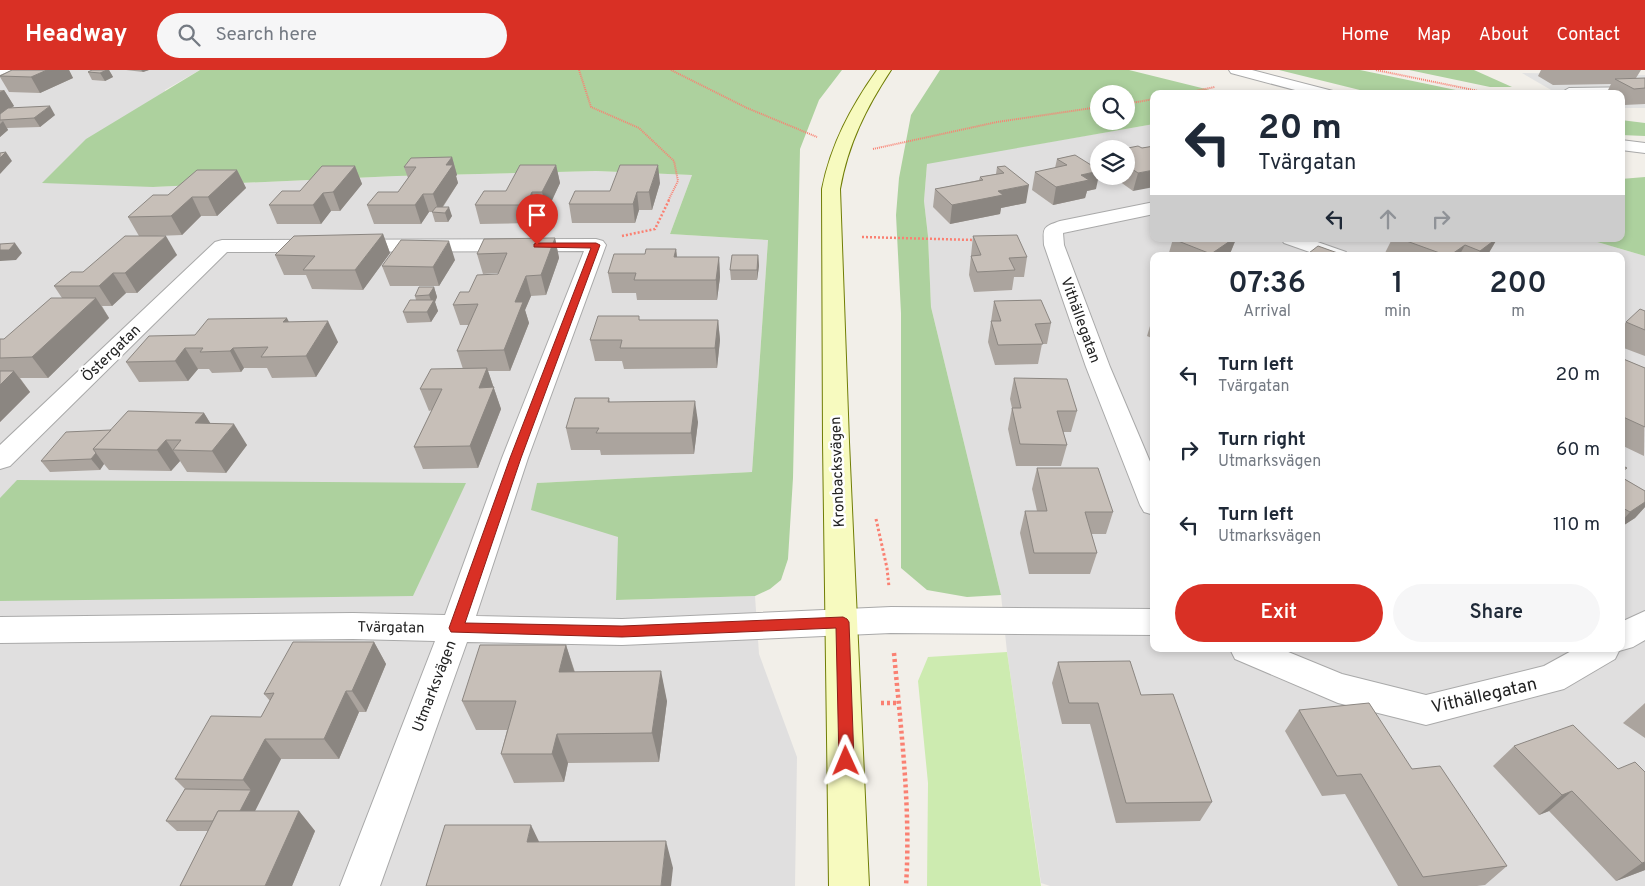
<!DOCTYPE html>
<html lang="en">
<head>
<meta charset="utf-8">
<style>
  body { margin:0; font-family:Overpass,sans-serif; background:#f6f6f7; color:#1f2937; height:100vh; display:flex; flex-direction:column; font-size:19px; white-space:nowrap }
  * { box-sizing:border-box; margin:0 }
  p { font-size:16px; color:#747a83 }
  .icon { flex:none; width:28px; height:28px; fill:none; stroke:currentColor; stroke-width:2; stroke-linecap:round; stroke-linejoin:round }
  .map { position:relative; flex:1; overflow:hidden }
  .panel { position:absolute; left:1150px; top:182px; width:475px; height:400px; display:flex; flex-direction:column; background:#fff; border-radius:10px; box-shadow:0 2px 8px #0003 }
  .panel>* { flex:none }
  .banner { position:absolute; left:1150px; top:20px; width:475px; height:152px; border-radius:10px; box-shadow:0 2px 8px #0003; background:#fff; color:#1f2937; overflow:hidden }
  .controls { position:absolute; left:1090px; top:15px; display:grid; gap:10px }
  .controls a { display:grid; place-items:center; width:45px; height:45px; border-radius:50%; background:#fff; box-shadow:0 2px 8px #0003; font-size:25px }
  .pin { position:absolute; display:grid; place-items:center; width:42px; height:42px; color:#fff; margin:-51px -21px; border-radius:50% 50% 50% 0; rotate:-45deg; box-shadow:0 0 5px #0007 }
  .pin .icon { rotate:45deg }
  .me { position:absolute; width:55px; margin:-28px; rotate:359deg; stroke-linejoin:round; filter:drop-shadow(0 0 4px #0008) }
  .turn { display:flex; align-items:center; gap:18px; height:105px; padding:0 25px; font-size:22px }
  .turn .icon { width:65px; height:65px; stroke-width:2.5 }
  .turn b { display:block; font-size:35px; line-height:42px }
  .lanes { display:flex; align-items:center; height:48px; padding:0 25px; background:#0003; justify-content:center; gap:25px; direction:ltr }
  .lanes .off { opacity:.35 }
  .eta { display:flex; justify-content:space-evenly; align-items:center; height:85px; text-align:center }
  .eta b { font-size:30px; font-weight:600; line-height:35px }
  .cta { display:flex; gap:10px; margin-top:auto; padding:10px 25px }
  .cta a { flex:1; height:58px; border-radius:30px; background:#d93025; color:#fff; font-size:20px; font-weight:600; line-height:58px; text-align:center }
  .cta a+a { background:#f6f6f7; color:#1f2937 }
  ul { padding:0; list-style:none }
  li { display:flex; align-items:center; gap:15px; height:75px; padding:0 25px }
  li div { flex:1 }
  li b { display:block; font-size:19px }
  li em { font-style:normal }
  header { display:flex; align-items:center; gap:30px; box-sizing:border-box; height:70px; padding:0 25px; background:#d93025; color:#fff }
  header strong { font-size:24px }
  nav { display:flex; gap:28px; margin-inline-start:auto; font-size:18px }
  .search { width:350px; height:45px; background:#f6f6f7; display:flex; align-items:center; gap:12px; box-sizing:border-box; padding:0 18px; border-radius:28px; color:#747a83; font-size:19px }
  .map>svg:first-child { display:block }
  .residential { fill:#e0dfdf; fill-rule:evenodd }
  .grass { fill:#cdebb0 }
  .forest { fill:#add19e; fill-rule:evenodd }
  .parking { fill:#e2e2e2 }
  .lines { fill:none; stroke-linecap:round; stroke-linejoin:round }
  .lane-casing { stroke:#a9a9a9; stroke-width:2 }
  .street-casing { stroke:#a9a9a9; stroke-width:2 }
  .secondary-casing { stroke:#707d05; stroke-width:2 }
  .path-far3 { stroke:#fa8072; stroke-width:2; stroke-dasharray:1 1; stroke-linecap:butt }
  .path-far2 { stroke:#fa8072; stroke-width:2.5; stroke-dasharray:2 2; stroke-linecap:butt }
  .path-far1 { stroke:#fa8072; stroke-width:3; stroke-dasharray:2.5 2.5; stroke-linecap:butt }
  .path { stroke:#fa8072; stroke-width:4.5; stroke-dasharray:3 3; stroke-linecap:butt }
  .lane { fill:#fff; fill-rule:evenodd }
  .street { fill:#fff; fill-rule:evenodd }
  .secondary { fill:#f7fabf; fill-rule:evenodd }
  .wall { fill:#aba49e }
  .shaded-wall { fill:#8b8681 }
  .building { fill:#c7bfb8; stroke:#8b8681 }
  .route { fill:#d93025; stroke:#8d1f18 }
  .labels { text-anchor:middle; stroke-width:5; stroke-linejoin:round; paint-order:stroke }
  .street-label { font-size:15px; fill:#222; stroke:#fff }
  .near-street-label { font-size:18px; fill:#222; stroke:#fff }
</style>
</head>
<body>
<header>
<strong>Headway</strong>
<div class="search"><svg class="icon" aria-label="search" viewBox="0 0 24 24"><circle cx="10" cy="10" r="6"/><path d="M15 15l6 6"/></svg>Search here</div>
<nav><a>Home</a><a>Map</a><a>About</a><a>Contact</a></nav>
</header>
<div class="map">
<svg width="1645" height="816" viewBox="0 0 1645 816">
  <rect width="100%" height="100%" fill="#f2efe9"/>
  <!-- residential -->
  <g class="residential">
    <path d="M0,0H200L165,20L153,117L397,106L596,101L692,105L670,164L768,170L752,402L538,413L619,467L616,530L755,526L759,584L797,687L795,816H0Z"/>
    <path d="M1154,54V169H1587L1645,186V816H1050L1041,813L1007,582L1001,525L931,237L928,166L924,131L927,93ZM1099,79H1126V106H1099ZM1154,186H1621V579H1154Z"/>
  </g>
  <!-- grass -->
  <path class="grass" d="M1007,582L1041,816H927L928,713L918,611L928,587Z"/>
  <!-- forest -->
  <g class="forest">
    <path d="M200,0H842L819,30L800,79L793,408L788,489L781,510L770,519L755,526L616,530L618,467L531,440L537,413L752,402L768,170L670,164L692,105L596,101L397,106L153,117L42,113L86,69Z"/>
    <path d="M940,0H1129L1226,24H1154V54L927,94L924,131L928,166L931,237L1001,525L967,527L927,520L901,498V243L896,145L899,108L911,45ZM1099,24H1126V51H1099Z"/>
    <path d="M1279,0H1360L1475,24H1376Z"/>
    <path d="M1409,0H1474L1512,17H1490Z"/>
    <path d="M1621,50L1645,53V66L1621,65Z"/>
    <path d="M1645,107V186L1587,169H1621V109Z"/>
    <path d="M17,410L466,413L413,526L0,531V428Z"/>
  </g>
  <!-- parking -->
  <path class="parking" d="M1522,3L1645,5V38H1621V24H1558Z"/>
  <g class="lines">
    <defs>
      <path id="lane" d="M1645,17V23L1569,24L1564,21L1569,18Z"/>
      <g id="street">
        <path d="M0,0H13L11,3L0,6Z"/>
        <path d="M1229,0H1252L1333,21L1335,24H1310L1231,3Z"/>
        <path d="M1621,70L1645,73V83L1621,80Z"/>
        <path d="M1154,132V144L1063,163L1064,175L1110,297L1154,401V445L1144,442L1140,435L1086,297L1044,175C1043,157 1043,157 1060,151Z"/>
        <path d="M596,169L603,171L606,175L528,388L476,546L622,549L891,537L1154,539V565L891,563L622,575L467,572L380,816H340L435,571L353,569L0,573V547L353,543L445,545L502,388L584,181L227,182L10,396L0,399V375L215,172L222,170Z"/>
        <path d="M1281,169H1309L1346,182L1349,186H1321L1284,173Z"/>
        <path d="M1645,541V570L1633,577L1619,581L1615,589L1564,619L1426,655L1338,633L1235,589L1230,579H1281L1342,604L1426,625L1544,596L1575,579H1621V552Z"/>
      </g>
      <path id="secondary" d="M877,0H891C866,38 848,74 840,119L849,372L869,816H829L823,372L822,119C831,74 851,37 877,0Z"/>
    </defs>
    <!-- lane casing -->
    <use href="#lane" class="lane-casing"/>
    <!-- street casing -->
    <use href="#street" class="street-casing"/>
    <!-- secondary casing -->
    <use href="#secondary" class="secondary-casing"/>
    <!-- path-far3 -->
    <g class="path-far3">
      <path d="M579,0L591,37L639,58L674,91L678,111L668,131"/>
      <path d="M671,0L747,38L817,67"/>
      <path d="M1376,0L1493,24"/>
      <path d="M1180,24L1215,17"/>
      <path d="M1126,34L1154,29"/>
      <path d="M873,79L997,52L1099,37"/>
    </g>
    <!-- path-far2 -->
    <g class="path-far2">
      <path d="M622,166L655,159L669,130"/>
      <path d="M862,167L975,170"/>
    </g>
    <!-- path-far1 -->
    <path class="path-far1" d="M876,449L887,498L889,517"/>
    <!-- path -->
    <g class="path">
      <path d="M894,583C901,661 911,738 906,816"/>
      <path d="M881,633H897"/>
    </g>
    <!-- lane -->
    <use href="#lane" class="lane"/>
    <!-- street -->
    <use href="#street" class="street"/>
    <!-- secondary -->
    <use href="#secondary" class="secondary"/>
  </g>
  <!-- wall -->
  <g class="wall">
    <path d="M12,0H69L73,8L40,23L9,22L0,7V5Z"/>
    <path d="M109,0L113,7L105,11L92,10L88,2Z"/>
    <path d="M126,0H149L143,2Z"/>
    <path d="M1541,0H1641L1636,8H1645V34L1624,35L1621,33V24H1606L1611,14L1553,15L1538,6Z"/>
    <path d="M0,20H4L14,36L11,38L55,45L40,57L7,58L8,60L0,67Z"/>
    <path d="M1154,76L1133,121L1112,106H1126V79L1142,78Z"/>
    <path d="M1075,85L1096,119L1087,121L1085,128L1053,135L1032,120L1035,102L1055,98L1057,89Z"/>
    <path d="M452,87L457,105L456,106L458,113L443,137L452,146L448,152H435L432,142H429L421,154H374L367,135L398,122L408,108L404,97Z"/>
    <path d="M556,95L560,113L547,141H537L530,153L480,154L475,135L506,121Z"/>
    <path d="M355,96L362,114L340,141H331L321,154H277L269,135Z"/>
    <path d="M1005,96L1026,133L1001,138L1000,144L950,154L933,137L935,119L979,110L980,107L996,104L997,97Z"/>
    <path d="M237,100L246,118L217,146H201L182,165L157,166L177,185L137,223H126L112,236H102L109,248L48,308H20L30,322L0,352V269H4L62,228L54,216L83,202L139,166L128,147L168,125Z"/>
    <path d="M660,113L652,140H639L635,153H572L569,134Z"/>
    <path d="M383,164L390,183L363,220L312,219L306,205H284L275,185Z"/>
    <path d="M973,166L1027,187L1024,207H1014L1012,220L974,222L969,205Z"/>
    <path d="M555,168L559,188L546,225L531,226L525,240L529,253L510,301H488L501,339L478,398L423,399L414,377L432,340L429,341L420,319L463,299L457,281L469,255H460L453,235L469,222L498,204V203L483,204L477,184Z"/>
    <path d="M1173,169H1236L1229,186H1168Z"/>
    <path d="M1392,169H1497L1487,186H1387L1384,185Z"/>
    <path d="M676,179L677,187H719L720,207L717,230H637L636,223H612L608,203L645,184Z"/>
    <path d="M758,185L759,196L757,210H731L730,200Z"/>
    <path d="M455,190L439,216H390L382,196Z"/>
    <path d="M434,217L437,227L435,232L438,241L431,252L407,253L403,242L416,230L415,226Z"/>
    <path d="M994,231L1051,253L1047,274H1042L1038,294L995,295L988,272Z"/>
    <path d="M1645,241V286L1621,277V259L1626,252Z"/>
    <path d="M1154,245V269L1147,266L1153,246Z"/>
    <path d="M640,250H718L720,270L717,298L624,299L622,291H595L590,270Z"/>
    <path d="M289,252L338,272L316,307L272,308L267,298H244L241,302L212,303L209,299H198L188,311L139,312L126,292L195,265Z"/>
    <path d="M1621,288L1645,298L1644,386L1621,375Z"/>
    <path d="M1014,308L1077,341L1071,362H1063L1067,375L1061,396H1016L1008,359L1012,338L1010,329Z"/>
    <path d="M609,328L610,332L698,352L694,384L601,385L600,380H571L566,358Z"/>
    <path d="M204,343L210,353L247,375L226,403L187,402L180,391L171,401L109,400L104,394L100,400L50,402L41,391L111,360Z"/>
    <path d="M1037,398L1113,442L1106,464H1091L1097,483L1090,504H1029L1020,463L1025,441H1037L1032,419Z"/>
    <path d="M1621,407L1645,421V437L1635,448L1621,457Z"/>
    <path d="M374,572L386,594L366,642H359L339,689H281L255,741H299L315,761L292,816H180L208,761H177L166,751L185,719L175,709L261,647L270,631L264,624Z"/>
    <path d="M566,575L575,602L667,631L659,692L568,693L564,712L514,713L501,684L507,660H476L462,631Z"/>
    <path d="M1058,592L1212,732L1200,751L1116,753L1090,654H1062L1052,613Z"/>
    <path d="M1645,633V668L1623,653Z"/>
    <path d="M1299,640L1412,699L1507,796L1485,815L1477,816H1398L1345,724L1322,726L1285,661Z"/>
    <path d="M1514,676L1618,699L1645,702V800L1616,811L1549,741L1539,745L1493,696Z"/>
  </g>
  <!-- shaded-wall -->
  <g class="shaded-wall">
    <path d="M47,0H69L73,8L40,23L31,7Z"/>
    <path d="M107,0H109L113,7L105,11L100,3Z"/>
    <path d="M141,0H149L143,2Z"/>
    <path d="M4,20L14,36L0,45V22Z"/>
    <path d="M50,36L55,45L40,57L34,48Z"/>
    <path d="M3,51L8,60L0,67V54Z"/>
    <path d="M6,82L12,91L0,104V88Z"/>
    <path d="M452,87L457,105L456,106L458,113L439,142L433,124L446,95Z"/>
    <path d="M556,95L560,113L547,141L542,122Z"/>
    <path d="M658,95L660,113L652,140L649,122Z"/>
    <path d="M355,96L362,114L340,141L333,122Z"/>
    <path d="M237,100L246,118L217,146L208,127Z"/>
    <path d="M1154,100V117L1133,121L1138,103Z"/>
    <path d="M1099,101V105L1096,119L1087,121L1085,128L1053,135L1056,117L1081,105Z"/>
    <path d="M1029,115L1026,133L1001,138L1000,144L950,154L952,135L998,121Z"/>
    <path d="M532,122L537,141L530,153L526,135Z"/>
    <path d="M637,122L639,140L635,153L633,134Z"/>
    <path d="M323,123L331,141L321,154L313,135Z"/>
    <path d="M423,124L429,142L421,154L415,135Z"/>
    <path d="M192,127L201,146L182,165L171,146Z"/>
    <path d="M449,137L452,146L448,152L445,143Z"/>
    <path d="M383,164L390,183L363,220L355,200Z"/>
    <path d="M166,166L177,185L137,223L125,203Z"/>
    <path d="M555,168L559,188L546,225L541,205Z"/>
    <path d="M1224,169H1236L1229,186H1210L1211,184Z"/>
    <path d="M1496,169H1497L1487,186H1477L1480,181Z"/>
    <path d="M449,171L455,190L439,216L433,197Z"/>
    <path d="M15,173L22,183L16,190L0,191V180Z"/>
    <path d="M1465,175L1459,186H1449Z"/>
    <path d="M676,179L678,198L674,187Z"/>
    <path d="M758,185L759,196L757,210V200Z"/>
    <path d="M719,187L720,207L717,230L716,210Z"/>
    <path d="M113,203L126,223L112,236L99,216Z"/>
    <path d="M526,206L531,226L525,240L529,253L510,301L504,280L515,232Z"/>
    <path d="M434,217L437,227L435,232L438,241L431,252L427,242L432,233L429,225Z"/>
    <path d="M96,228L109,248L48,308L32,287Z"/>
    <path d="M287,248L297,268L283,252Z"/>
    <path d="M718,250L720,270L717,298L715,278Z"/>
    <path d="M328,251L338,272L316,307L306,286Z"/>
    <path d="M185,278L198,299L188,311L175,291Z"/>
    <path d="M233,278L244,298L241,302L230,281Z"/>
    <path d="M487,298L501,339L478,398L470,376L479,318Z"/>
    <path d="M14,301L30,322L0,352V315Z"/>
    <path d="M695,331L698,352L694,384L691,363Z"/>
    <path d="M204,343L217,364L195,353Z"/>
    <path d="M234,354L247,375L226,403L212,381Z"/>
    <path d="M166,370L180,391L171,401L157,380Z"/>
    <path d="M96,383L104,394L100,400L91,389Z"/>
    <path d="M1645,432V437L1635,448L1621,457V452L1630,442Z"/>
    <path d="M374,572L386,594L366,642L352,621Z"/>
    <path d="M566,575L575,604L559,602Z"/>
    <path d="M661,601L667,631L659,692L652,663Z"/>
    <path d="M346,621L359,642L339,689L324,669Z"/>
    <path d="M557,664L568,693L564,712L552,684Z"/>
    <path d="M265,669L281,689L245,761L235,751L251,720L243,710Z"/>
    <path d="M1572,721L1549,741L1539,745L1562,725Z"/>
    <path d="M299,741L315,761L292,816H265Z"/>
    <path d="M531,755L544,782L527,772Z"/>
    <path d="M666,771L673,798L671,816H661Z"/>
    <path d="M1645,792V800L1616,811L1642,793Z"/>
  </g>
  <!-- building -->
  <g class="building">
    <path d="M12,0H47L31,7L0,6Z"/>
    <path d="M92,0H107L100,3L88,2Z"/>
    <path d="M1645,8V18L1634,19L1615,9Z"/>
    <path d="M50,36L34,48L0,50V44L8,38Z"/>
    <path d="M1138,76L1142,78L1154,76V100L1138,103L1126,95V79H1123Z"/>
    <path d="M6,82L0,88V83Z"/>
    <path d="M1075,85L1099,100V101L1081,105L1089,110L1056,117L1035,102L1067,95L1057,89Z"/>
    <path d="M452,87L446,95H453L433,124H423L415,135H367L378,122H398L416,97H404L411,88Z"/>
    <path d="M520,95H556L542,122H532L526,135H475L484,121H506Z"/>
    <path d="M620,95H658L649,122H637L633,134H569L575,121H610Z"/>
    <path d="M322,96H355L333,122L323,123L313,135H269L282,121H300Z"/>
    <path d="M1005,96L1029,115L998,121L1003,125L952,135L935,119L983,110L980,107L1004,103L997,97Z"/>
    <path d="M197,100H237L208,127H192L171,146L128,147L153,125H168Z"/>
    <path d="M436,137H449L445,143L432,142Z"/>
    <path d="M383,164L355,200H303L315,186L275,185L294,166Z"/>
    <path d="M1017,165L1027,187L1009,188L1015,200L977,202L971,186L981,185L973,166Z"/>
    <path d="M125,166H166L125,203H113L99,216H54L71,202H83Z"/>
    <path d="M555,168L541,205L526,206L515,232H523L504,280L457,281L478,234L453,235L460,222H469L477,205L498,204L507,183L477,184L484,169Z"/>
    <path d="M1173,169H1233L1211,184Z"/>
    <path d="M1401,169H1496L1480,181L1465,175L1449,186H1448Z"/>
    <path d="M401,170L449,171L433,197L382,196Z"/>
    <path d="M15,173L9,180H0V174Z"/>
    <path d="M1318,176L1346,186H1305Z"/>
    <path d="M646,179H676L674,187H719L716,210H634L636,203H608L614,184H645Z"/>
    <path d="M732,185H758L757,200H730Z"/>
    <path d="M419,217H434L429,225L415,226Z"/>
    <path d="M51,228H96L32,287L0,288V269H4Z"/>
    <path d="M410,230H434L427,242H403Z"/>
    <path d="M1041,230L1051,253L1035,254L1043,274L998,275L991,251H1001L994,231Z"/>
    <path d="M1640,239L1645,241V260L1626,252Z"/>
    <path d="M598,246H639V250H718L715,278H620L622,270H590Z"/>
    <path d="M287,248L283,252L328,251L306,286L261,287L268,277L233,278L230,281L200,282L203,278H185L175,291L126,292L149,266L195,265L208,249Z"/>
    <path d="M1621,288L1645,298V357L1621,346Z"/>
    <path d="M487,298L479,318L494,317L470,376L414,377L442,319H420L431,299Z"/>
    <path d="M0,301H14L0,315Z"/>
    <path d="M1014,308L1067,309L1077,341H1057L1067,375L1020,374L1012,338H1021Z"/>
    <path d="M575,328H609L608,332L695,331L691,363H596L599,358H566Z"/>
    <path d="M128,341L204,343L195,353L234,354L212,381L173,380L181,370H166L157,380L93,379Z"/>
    <path d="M111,360L93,379L96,383L91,389L41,391L66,362Z"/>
    <path d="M1621,395L1627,398L1621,402Z"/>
    <path d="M1037,398H1098L1113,442H1085L1097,483H1034L1025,441H1047Z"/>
    <path d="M1621,407L1645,421V432L1630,442L1621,437Z"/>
    <path d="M293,572H374L352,621H346L324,669H265L243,710L175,709L211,646L261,647L274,623L264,624Z"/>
    <path d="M480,575H566L559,602L661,601L652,663L557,664L552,684H501L516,631H462Z"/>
    <path d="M1130,591L1141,625L1173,624L1212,732L1126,733L1098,633H1069L1058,592Z"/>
    <path d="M1369,633L1412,699L1440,696L1507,796L1423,807L1361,704L1337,706L1299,640Z"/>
    <path d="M1573,655L1618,699L1635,692L1645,702V792L1642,793L1572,721L1562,725L1514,676Z"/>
    <path d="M185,719L251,720L240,741H218L213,751H166Z"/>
    <path d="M218,741H299L265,816H180Z"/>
    <path d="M445,755H531L527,772L666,771L661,816H426Z"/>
  </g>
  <!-- route -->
  <path class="route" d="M537,173H596L600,175L521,388L465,553L622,556L843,547L847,549L849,552L854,691L852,696L846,698L841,696L839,691L836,558L622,567L451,562L449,558L510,388L591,178L534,177V174Z"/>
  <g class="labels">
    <!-- street labels -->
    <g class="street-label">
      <text transform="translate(1081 250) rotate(70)" y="5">Vithällegatan</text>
      <text transform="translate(111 283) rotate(-44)" y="5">Östergatan</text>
      <text transform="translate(837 402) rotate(-92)" y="5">Kronbacksvägen</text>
      <text transform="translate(391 557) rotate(1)" y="5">Tvärgatan</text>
      <text transform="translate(434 616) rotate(-69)" y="5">Utmarksvägen</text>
    </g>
    <!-- near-street labels -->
    <g class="near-street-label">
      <text transform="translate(1484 625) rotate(-13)" y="6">Vithällegatan</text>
    </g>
  </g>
</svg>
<div class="controls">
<a><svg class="icon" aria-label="search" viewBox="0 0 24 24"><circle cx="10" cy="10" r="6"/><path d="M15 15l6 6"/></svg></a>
<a><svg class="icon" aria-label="layers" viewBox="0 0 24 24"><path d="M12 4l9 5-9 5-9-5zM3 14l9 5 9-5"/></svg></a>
</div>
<div class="pin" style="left:537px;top:175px;background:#d93025"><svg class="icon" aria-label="arrive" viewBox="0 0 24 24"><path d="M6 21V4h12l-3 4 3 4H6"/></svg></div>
<svg class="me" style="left:846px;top:691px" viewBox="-20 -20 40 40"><path d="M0-17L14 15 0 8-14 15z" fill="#d93025" stroke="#fff" stroke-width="4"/></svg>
<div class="banner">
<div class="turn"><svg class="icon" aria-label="left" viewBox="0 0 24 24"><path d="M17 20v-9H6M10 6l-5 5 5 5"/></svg><div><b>20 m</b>Tvärgatan</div></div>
<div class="lanes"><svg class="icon" aria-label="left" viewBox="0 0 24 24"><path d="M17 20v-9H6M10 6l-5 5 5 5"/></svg><svg class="icon off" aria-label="ahead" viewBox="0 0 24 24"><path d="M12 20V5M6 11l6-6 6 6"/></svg><svg class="icon off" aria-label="right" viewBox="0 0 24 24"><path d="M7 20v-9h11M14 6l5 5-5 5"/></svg></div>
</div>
<section class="panel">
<div class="eta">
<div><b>07:36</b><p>Arrival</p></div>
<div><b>1</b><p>min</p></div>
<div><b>200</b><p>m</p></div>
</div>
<ul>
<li><svg class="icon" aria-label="left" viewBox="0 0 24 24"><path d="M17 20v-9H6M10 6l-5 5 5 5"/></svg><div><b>Turn left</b><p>Tvärgatan</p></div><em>20 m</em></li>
<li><svg class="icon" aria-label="right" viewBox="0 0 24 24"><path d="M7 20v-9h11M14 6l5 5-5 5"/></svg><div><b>Turn right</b><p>Utmarksvägen</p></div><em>60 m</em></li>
<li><svg class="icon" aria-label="left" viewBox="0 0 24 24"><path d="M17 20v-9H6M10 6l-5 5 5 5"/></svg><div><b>Turn left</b><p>Utmarksvägen</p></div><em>110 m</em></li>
</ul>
<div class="cta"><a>Exit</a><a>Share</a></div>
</section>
</div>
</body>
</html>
